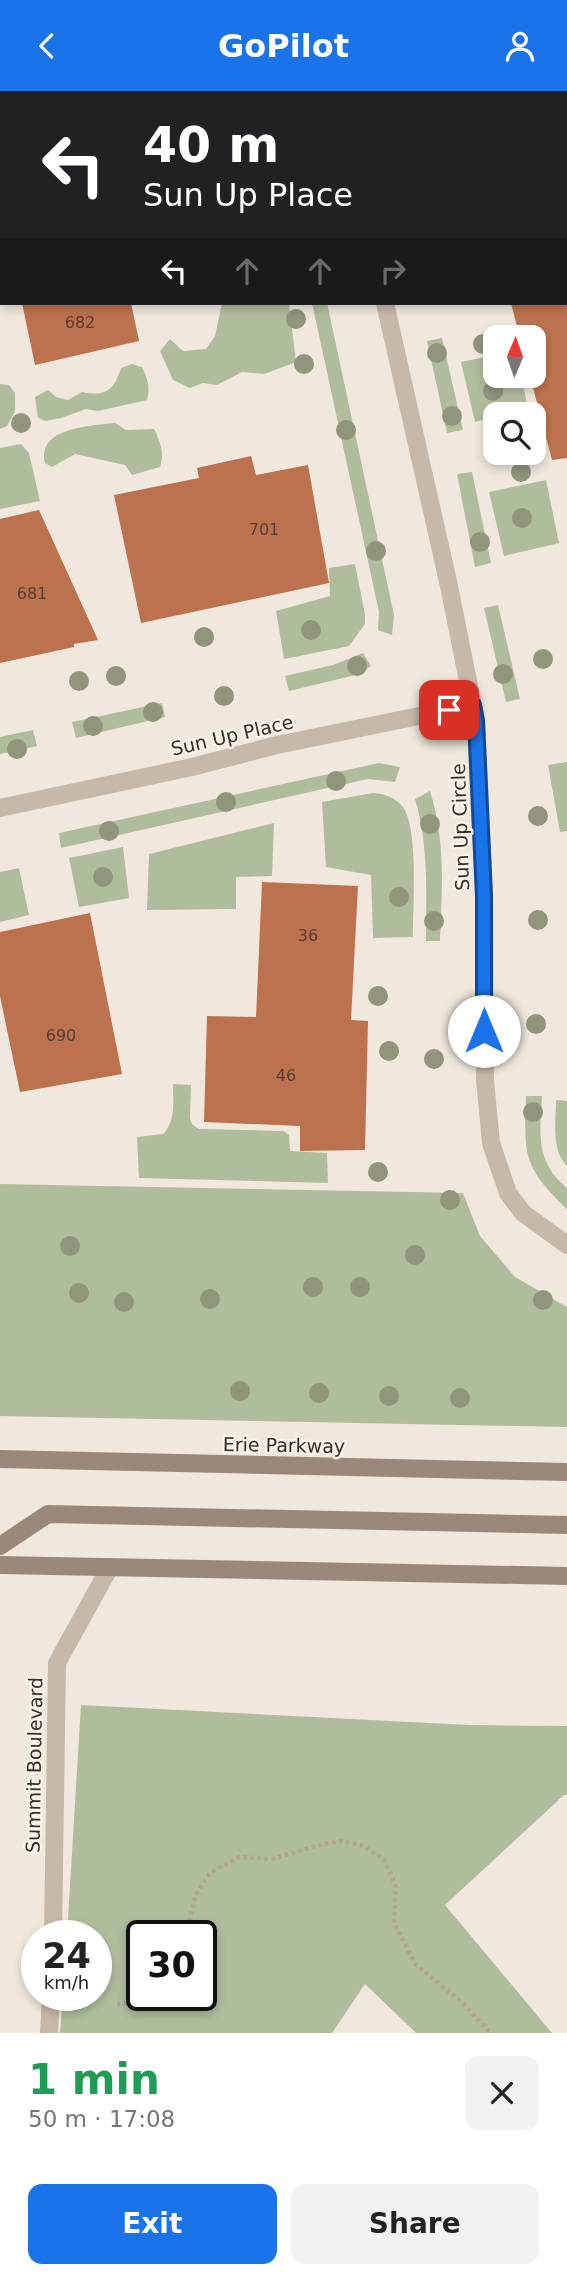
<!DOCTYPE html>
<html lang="en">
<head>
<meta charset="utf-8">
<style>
  body { margin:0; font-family:"DejaVu Sans",sans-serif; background:#f2f2f2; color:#222; height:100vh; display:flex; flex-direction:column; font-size:26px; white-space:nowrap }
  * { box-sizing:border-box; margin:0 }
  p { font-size:23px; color:#767676 }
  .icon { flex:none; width:38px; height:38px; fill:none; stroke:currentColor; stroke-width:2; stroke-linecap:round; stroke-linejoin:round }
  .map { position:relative; height:1942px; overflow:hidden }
  .sheet { display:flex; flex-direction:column; background:#fff; flex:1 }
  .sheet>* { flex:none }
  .top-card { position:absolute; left:0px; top:0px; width:567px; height:214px; box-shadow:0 4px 10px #0003; background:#202124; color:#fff; overflow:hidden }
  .needle { width:46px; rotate:2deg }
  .buttons { position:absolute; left:483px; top:234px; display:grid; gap:14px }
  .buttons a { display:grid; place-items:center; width:63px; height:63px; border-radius:14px; background:#fff; box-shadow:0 4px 10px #0003; font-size:35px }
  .speed { position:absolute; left:21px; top:1829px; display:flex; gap:14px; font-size:35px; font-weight:700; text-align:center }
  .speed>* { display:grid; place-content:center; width:91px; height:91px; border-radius:50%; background:#fff; box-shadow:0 4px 10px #0003; line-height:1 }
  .speed small { font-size:18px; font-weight:400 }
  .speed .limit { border:4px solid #111; border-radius:10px; background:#fff; color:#111 }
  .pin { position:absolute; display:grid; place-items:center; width:60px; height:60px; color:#fff; margin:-30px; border-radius:14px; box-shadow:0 4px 10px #0006 }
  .me { position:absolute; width:77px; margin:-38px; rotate:0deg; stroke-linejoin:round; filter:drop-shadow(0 0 5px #0008) }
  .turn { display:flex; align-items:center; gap:24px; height:147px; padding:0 28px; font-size:32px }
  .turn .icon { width:91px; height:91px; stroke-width:2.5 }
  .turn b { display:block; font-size:49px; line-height:60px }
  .lanes { display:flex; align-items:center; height:66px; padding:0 28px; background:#0003; justify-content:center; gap:35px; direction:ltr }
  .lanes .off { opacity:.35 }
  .round { display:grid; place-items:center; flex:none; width:74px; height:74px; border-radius:14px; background:#f2f2f2 }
  .summary { display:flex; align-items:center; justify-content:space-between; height:119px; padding:0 28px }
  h1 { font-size:42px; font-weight:700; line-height:52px; color:#1e9e55 }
  .cta { display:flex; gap:14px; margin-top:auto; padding:14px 28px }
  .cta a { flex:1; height:80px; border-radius:14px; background:#1a73e8; color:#fff; font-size:28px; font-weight:700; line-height:80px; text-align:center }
  .cta a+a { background:#f2f2f2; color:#222 }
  header { display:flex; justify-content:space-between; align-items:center; height:91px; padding:0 28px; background:#1a73e8; color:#fff; font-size:32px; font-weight:700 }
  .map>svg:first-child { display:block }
  .green { fill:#b0bd9d; fill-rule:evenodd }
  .building { fill:#bc724e }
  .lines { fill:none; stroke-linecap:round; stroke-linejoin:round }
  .path { stroke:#b2a393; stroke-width:4.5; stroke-dasharray:3.5 3.5; stroke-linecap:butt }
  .street { stroke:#c7b9a9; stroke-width:18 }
  .secondary { stroke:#9a897a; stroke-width:18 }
  .tree { fill:#90957c }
  .route-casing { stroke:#114b97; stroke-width:18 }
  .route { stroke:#1a73e8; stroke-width:12 }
  .labels { text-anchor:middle; stroke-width:5; stroke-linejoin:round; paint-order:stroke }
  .number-label { font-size:16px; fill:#563e32 }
  .street-label { font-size:19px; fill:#342d28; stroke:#f8f2e8 }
</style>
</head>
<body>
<header><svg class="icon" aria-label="back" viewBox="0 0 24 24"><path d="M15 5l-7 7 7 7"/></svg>GoPilot<svg class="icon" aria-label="person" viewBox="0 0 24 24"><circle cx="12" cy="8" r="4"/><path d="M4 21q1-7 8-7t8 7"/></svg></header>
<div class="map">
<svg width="567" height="1942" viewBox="0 0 567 1942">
  <rect width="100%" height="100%" fill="#f0e8dc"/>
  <!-- green -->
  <g class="green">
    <path d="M222,212H289L296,271L264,283L242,281L217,294L203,292L190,297L173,289L160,260L170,248L183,260L206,258L215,245Z"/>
    <path d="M312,212H327L394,524L392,544L378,539L379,521Z"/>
    <path d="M442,247L463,339L447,342L427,250Z"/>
    <path d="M495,264V285H521L528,318L495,324V326L475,331L461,271Z"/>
    <path d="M132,273L142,276C147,286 151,297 147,309L98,320L86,318L61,327L46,330L38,327L35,306L48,299L56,306L68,309L82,301C106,306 114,299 121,277Z"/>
    <path d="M0,293L9,294L15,302V320L7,335L0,338Z"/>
    <path d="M115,332L126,339L154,338C160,350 165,363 160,376L132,384L125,374L75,363L52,376L45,372C37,336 90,335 115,332Z"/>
    <path d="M21,353L29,362L40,410L0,418V357Z"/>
    <path d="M472,381L491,472L475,476L457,383Z"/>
    <path d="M546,389L559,452L504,465L489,401Z"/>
    <path d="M355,473L365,524V533L349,555L284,568L276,520L330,505L329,477Z"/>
    <path d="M498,514L520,608L506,611L484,517Z"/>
    <path d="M363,562L371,575L360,583L289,600L285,585L333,574Z"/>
    <path d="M162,612L165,626L76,647L72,631Z"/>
    <path d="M33,639L37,655L0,663V646Z"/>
    <path d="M567,671V740L560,741L548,674Z"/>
    <path d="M379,672L400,676L395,691L368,688L61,757L59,742Z"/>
    <path d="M430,700C446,752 442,797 440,850H426C426,802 429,755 415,708Z"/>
    <path d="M373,702C385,703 393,705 402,715C419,734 413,818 413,846L373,847L371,784L326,776L322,711Z"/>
    <path d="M274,732L272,785L236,786V818L147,819L149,763Z"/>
    <path d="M123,756L129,807L79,816L69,767Z"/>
    <path d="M19,777L29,824L0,831V781Z"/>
    <path d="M173,993L191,994L190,1027L192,1033L199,1038L283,1040L289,1044L290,1060L327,1062L328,1092L139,1087L137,1046L163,1043C176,1030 173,1010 173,993Z"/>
    <path d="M526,1005H542C540,1042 535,1071 567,1097V1118C523,1076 524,1064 526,1005Z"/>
    <path d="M556,1009L567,1010V1075C551,1059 556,1030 556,1009Z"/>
    <path d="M0,1093L463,1102L480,1145L515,1186L567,1216V1336L0,1325Z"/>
    <path d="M81,1614L469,1634L567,1635V1704H564L445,1814L552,1942H416L365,1893L332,1942H60L63,1904H96V1844H67ZM142,1844H201V1904H142Z"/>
  </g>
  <!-- building -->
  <g class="building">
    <path d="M22,212H131L139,250L35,274Z"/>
    <path d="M511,212H567V367L552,369L530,285H534V247H520Z"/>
    <path d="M251,365L256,384L308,374L329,492L141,532L114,404L199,387L197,377Z"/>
    <path d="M39,419L98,549L74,553V556L0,572V428Z"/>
    <path d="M262,791L358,795L351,929L368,930L365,1059L300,1060V1035L204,1031L207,925L256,926Z"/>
    <path d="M90,822L122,983L20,1001L0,905V841Z"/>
  </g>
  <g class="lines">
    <!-- path -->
    <g class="path">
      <path d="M186,1844L196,1803L210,1782L239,1766L272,1768L323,1753L342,1750L361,1754L384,1768L396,1795L394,1832L416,1874L462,1911L490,1942"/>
      <path d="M117,1913L149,1910L156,1904"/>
    </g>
    <!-- street -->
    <g class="street">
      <path d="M335,0L336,2"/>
      <path d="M14,2L22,0"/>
      <path d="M0,5H2"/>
      <path d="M385,212L449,495L476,630L484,805L485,989L491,1052L508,1102L523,1122L567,1154"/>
      <path d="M0,717L192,676L277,654L473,614"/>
      <path d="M53,1844L57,1572L110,1476"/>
      <path d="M49,1942L51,1904"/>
    </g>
    <!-- secondary -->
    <g class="secondary">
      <path d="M0,1368L567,1381"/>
      <path d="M0,1455L48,1423L567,1434"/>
      <path d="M0,1474L567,1485"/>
    </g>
  </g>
  <!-- trees -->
  <g class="tree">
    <circle cx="296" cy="228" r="10"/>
    <circle cx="483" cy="253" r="10"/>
    <circle cx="437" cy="262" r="10"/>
    <circle cx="304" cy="273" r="10"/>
    <circle cx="493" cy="300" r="10"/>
    <circle cx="452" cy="325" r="10"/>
    <circle cx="21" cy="332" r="10"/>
    <circle cx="346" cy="339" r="10"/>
    <circle cx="521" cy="381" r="10"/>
    <circle cx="522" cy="427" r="10"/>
    <circle cx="480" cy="451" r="10"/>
    <circle cx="376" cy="460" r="10"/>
    <circle cx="311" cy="539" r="10"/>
    <circle cx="204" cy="546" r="10"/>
    <circle cx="543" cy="568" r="10"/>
    <circle cx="357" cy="575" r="10"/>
    <circle cx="503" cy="583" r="10"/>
    <circle cx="116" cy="585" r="10"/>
    <circle cx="79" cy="590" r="10"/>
    <circle cx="224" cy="605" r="10"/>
    <circle cx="153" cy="621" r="10"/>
    <circle cx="93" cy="635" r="10"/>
    <circle cx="17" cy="658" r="10"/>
    <circle cx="336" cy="690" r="10"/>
    <circle cx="226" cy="711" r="10"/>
    <circle cx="538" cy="725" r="10"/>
    <circle cx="430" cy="733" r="10"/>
    <circle cx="109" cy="740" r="10"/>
    <circle cx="103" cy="786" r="10"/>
    <circle cx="399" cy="806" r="10"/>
    <circle cx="538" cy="829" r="10"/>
    <circle cx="434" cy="830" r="10"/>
    <circle cx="378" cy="905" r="10"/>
    <circle cx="536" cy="933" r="10"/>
    <circle cx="389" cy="960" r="10"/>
    <circle cx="434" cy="968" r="10"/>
    <circle cx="533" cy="1021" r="10"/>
    <circle cx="378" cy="1081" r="10"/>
    <circle cx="450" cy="1109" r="10"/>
    <circle cx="70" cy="1155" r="10"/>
    <circle cx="415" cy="1164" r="10"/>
    <circle cx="313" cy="1196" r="10"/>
    <circle cx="360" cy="1196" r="10"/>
    <circle cx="79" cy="1202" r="10"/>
    <circle cx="210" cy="1208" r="10"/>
    <circle cx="543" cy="1209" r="10"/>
    <circle cx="124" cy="1211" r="10"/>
    <circle cx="240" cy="1300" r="10"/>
    <circle cx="319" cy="1302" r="10"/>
    <circle cx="389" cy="1305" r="10"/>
    <circle cx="460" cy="1307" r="10"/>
  </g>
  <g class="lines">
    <defs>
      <path id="route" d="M449,619L473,614L476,630L484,805V940"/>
    </defs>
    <!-- route casing -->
    <use href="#route" class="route-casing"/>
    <!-- route -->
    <use href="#route" class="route"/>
  </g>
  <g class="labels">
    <!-- number labels -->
    <g class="number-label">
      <text x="80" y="237">682</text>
      <text x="264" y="444">701</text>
      <text x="32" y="508">681</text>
      <text x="308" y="850">36</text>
      <text x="61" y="950">690</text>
      <text x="286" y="990">46</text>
    </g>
    <!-- street labels -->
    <g class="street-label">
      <text transform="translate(232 644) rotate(-13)" y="7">Sun Up Place</text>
      <text transform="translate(460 736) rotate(-92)" y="7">Sun Up Circle</text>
      <text transform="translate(284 1354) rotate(1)" y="7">Erie Parkway</text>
      <text transform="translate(34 1674) rotate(-89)" y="7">Summit Boulevard</text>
    </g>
  </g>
</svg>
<div class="buttons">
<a><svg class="needle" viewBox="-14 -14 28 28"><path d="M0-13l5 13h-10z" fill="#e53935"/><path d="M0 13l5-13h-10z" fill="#767676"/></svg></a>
<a><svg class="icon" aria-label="search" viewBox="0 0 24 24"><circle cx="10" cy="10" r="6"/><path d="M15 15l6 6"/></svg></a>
</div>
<div class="speed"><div>24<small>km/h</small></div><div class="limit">30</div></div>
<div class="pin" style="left:449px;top:619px;background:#d93025"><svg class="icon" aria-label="arrive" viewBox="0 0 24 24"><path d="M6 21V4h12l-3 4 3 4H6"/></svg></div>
<svg class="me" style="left:484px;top:940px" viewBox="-20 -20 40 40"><circle r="19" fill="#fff"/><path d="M0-13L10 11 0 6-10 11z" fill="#1a73e8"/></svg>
<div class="top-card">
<div class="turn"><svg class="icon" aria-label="left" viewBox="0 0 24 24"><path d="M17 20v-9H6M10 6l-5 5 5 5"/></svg><div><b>40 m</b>Sun Up Place</div></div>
<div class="lanes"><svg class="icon" aria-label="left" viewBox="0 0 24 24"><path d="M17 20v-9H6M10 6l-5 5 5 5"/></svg><svg class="icon off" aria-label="ahead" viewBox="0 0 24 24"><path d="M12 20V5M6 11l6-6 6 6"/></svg><svg class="icon off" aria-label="ahead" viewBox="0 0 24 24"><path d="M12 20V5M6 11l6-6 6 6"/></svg><svg class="icon off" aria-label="right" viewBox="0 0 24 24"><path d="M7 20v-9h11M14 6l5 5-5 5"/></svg></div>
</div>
</div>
<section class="sheet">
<div class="summary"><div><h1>1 min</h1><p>50 m · 17:08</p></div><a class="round"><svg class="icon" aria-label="close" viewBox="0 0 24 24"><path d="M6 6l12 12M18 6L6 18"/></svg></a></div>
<div class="cta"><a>Exit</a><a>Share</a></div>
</section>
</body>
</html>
